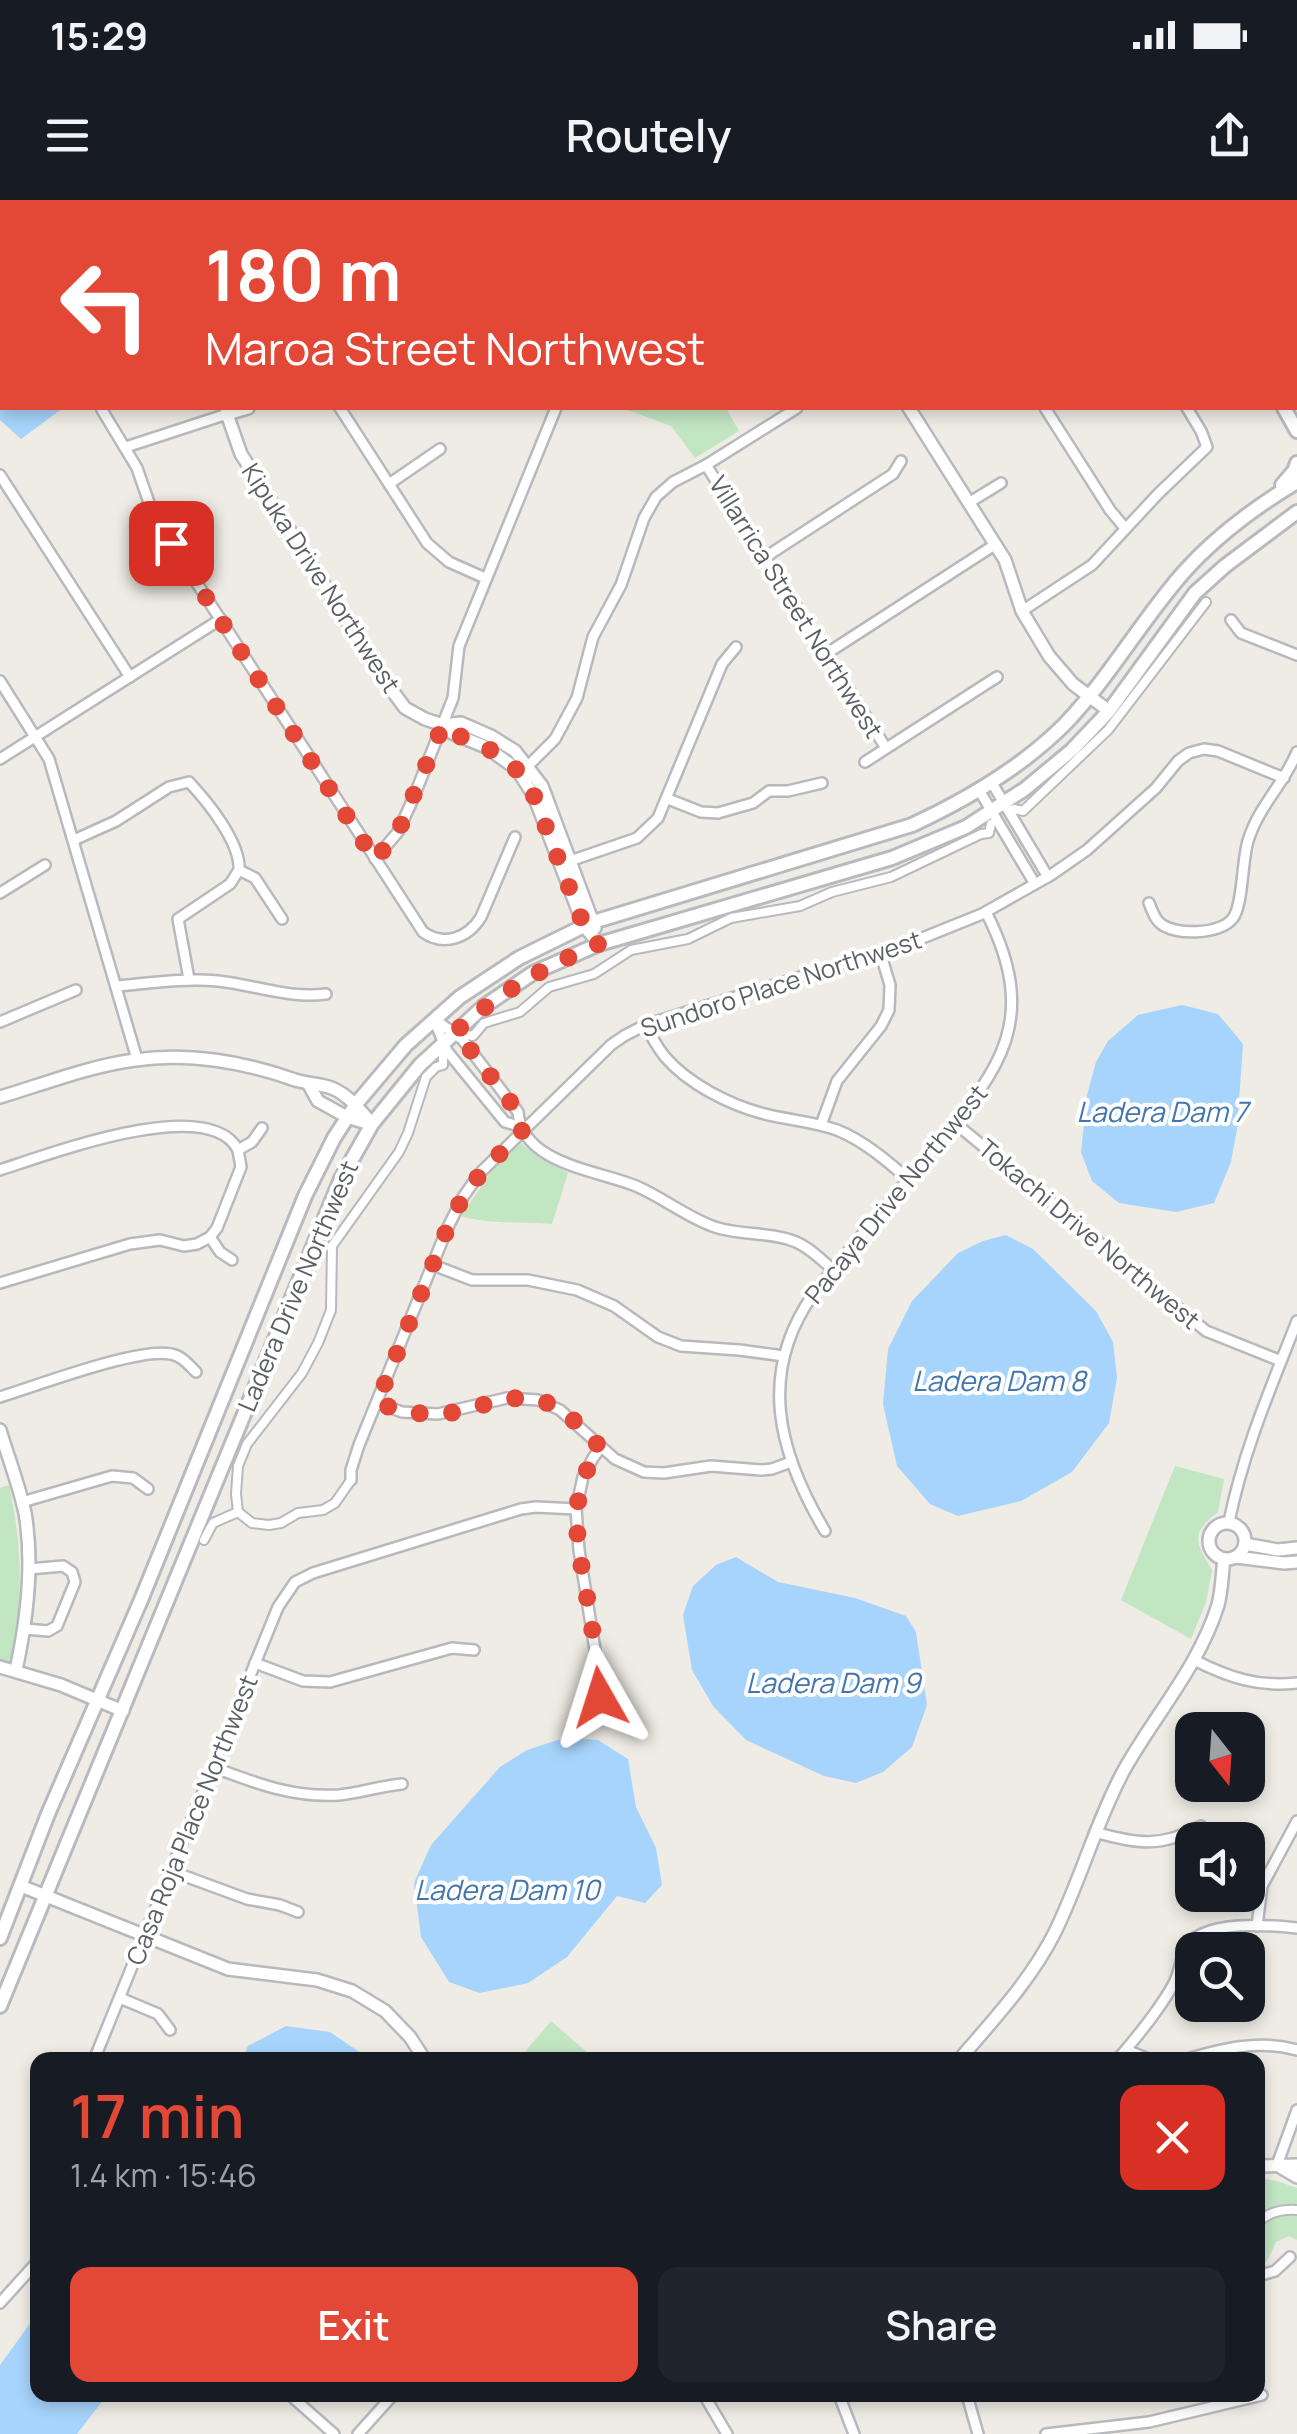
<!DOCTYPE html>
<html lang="en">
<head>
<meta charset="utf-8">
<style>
  body { margin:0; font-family:Manrope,sans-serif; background:#20242c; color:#f1f3f6; height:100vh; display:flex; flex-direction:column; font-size:38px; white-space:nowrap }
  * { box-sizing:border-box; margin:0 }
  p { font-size:32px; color:#9ea1a6 }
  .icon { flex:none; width:55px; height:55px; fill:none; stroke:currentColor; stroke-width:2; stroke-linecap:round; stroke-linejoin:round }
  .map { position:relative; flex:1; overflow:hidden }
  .sheet { position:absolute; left:30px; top:1852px; width:1235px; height:350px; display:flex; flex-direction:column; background:#171b24; border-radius:20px; box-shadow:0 5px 15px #0003 }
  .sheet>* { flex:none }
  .hud { position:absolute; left:0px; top:0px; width:1298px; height:210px; box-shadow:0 5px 15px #0003; background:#e34736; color:#fff; overflow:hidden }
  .needle { width:65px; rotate:163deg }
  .controls { position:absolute; left:1175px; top:1512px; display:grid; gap:20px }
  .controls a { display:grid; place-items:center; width:90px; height:90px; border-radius:20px; background:#171b24; box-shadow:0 5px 15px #0003; font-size:50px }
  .pin { position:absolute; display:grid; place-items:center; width:85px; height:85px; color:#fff; margin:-42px; border-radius:20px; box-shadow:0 5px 15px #0006 }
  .me { position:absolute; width:110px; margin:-55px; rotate:354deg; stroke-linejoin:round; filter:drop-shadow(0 0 8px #0008) }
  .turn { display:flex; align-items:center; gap:35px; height:210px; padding:0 40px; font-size:45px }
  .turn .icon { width:130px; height:130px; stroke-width:2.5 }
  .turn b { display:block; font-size:70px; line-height:85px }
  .round { display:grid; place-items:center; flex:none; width:105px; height:105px; border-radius:20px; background:#20242c }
  .summary { display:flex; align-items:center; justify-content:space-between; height:170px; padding:0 40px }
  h1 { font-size:60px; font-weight:600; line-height:75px; color:#e34736 }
  .primary-button { display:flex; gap:20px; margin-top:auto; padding:20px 40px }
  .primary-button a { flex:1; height:115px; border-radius:20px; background:#e34736; color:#fff; font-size:40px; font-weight:600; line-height:115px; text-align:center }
  .primary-button a+a { background:#20242c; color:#f1f3f6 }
  .status { display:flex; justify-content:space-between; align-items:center; height:70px; padding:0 50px; background:#171b24; direction:ltr }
  .status svg { height:28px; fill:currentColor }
  header { display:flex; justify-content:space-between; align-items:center; height:130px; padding:0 40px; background:#171b24; font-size:45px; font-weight:600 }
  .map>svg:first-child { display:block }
  .green { fill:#c2e5c2 }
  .water { fill:#a7d4fc }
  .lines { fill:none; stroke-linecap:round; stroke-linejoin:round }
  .stream { stroke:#a7d4fc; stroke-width:2.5 }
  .pedestrian-casing { stroke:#b7b9be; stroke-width:12 }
  .minor-casing { stroke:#b7b9be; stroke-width:14 }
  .tertiary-casing { stroke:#b7b9be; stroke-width:16 }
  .secondary-casing { stroke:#b8bac0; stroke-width:18 }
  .motorway-casing { stroke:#eaa909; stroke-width:22 }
  .pedestrian { stroke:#fff; stroke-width:8 }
  .minor { stroke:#fff; stroke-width:9 }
  .tertiary { stroke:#fff; stroke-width:11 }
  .secondary { stroke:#fff; stroke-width:12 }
  .motorway { stroke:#f9e190; stroke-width:18 }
  .route { stroke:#e34736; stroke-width:18; stroke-dasharray:0 32.4 }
  .labels { text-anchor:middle; stroke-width:8; stroke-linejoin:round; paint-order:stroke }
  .street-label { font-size:25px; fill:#5c6064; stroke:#fff }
  .water-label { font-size:28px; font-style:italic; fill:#4375ae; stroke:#fff }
</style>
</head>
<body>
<div class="status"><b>15:29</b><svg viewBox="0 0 49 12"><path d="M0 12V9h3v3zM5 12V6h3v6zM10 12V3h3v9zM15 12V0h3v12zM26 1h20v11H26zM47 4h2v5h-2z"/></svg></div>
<header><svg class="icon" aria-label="menu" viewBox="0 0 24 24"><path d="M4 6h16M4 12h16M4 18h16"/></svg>Routely<svg class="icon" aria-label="share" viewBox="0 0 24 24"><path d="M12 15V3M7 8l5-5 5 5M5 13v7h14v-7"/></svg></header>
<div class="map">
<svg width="1297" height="2234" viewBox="0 0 1297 2234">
  <rect width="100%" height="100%" fill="#eeece4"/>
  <!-- green -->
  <g class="green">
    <path d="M623,208H726L739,231L695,258L671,226Z"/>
    <path d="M521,943L541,959L568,973L552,1024C521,1021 491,1025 461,1016L491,972Z"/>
    <path d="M1175,1266L1224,1279L1218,1312C1189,1334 1196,1343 1212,1370L1206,1402L1191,1439L1121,1400Z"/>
    <path d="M9,1285C23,1350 23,1398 11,1463L0,1461V1288Z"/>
    <path d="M551,1821L596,1860H518Z"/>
    <path d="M1258,1978L1277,1981L1297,1988V2040L1289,2036L1276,2042L1267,2061L1258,2065Z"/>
  </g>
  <!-- water -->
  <g class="water">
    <path d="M2,185V208H63L21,239L0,220V188Z"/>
    <path d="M1182,805L1218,814L1243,844L1237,929L1231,962L1214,1003L1176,1012L1119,1003L1092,981L1081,952L1087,895L1096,862L1108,841L1138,815Z"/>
    <path d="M1006,1035L1033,1049L1096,1111L1113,1142L1117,1178L1109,1223L1072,1272L1021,1301L958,1316L930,1304L897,1266L883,1204L888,1149L912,1101L958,1053L983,1041Z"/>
    <path d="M736,1357L778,1382L855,1398L906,1416L916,1432L927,1505L912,1547L883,1572L856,1583L824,1576L746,1540L713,1506L692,1470L683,1415L693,1386L716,1365Z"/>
    <path d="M564,1538L598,1540L628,1559L636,1607L656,1648L662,1685L645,1703L617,1696L567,1757L528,1783L480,1793L449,1782L421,1737L414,1683L431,1645L500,1567L527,1550Z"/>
    <path d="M286,1826L330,1832L371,1860H242L248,1846Z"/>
    <path d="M37,2114L38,2195H107L77,2234H0V2165Z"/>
  </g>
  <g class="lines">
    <!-- stream -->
    <g class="stream">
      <path d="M121,2L124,0"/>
      <path d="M0,139L2,136"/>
    </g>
    <defs>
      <g id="pedestrian">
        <path d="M1014,609L1023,611L1108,530L1206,402"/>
        <path d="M467,835L473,836L484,823L520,812L549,787L594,774L631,750L688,739L731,718L800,706L832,692L891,677L981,634L989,633L991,624"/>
        <path d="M351,1280L335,1303L323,1310L298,1313L281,1323L269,1325L252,1323L238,1312L236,1294L238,1266L247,1244L302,1173L318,1143L331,1110L332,1046L399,952L408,933L426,877L436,867L443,865V856"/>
        <path d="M204,1340L213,1323L238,1312"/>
        <path d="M1258,2022C1269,2012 1282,2009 1297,2010"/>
      </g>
      <g id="minor">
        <path d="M375,0L376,2"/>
        <path d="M509,0L511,2"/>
        <path d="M630,0L632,2"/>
        <path d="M247,2L251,0"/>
        <path d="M744,2L745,0"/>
        <path d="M1049,2L1050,0"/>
        <path d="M340,208L427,343L449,362L485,378"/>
        <path d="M1045,208L1110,310L1125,328"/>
        <path d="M102,210L137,268L154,317L423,732C444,747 468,738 481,717L515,637"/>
        <path d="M126,247L227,214L225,208"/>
        <path d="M706,265L886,548"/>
        <path d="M0,275L130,477"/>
        <path d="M389,284L440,249"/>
        <path d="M970,302L1001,283"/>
        <path d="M764,358L893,274L901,261"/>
        <path d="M1022,411L1092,365L1158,294L1207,247L1201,231L1187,208"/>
        <path d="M1231,420L1241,433L1297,455"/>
        <path d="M826,454L996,344"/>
        <path d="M0,481L49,559L137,859"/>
        <path d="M0,559L221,419"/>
        <path d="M865,562L997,477"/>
        <path d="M523,571L555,539L577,498L593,437L621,385L644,318L656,297L673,282L706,265L797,208"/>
        <path d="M992,583L1048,677"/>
        <path d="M979,590L1035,684"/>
        <path d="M668,599L701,612L718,613L753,603L769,591H788L822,583"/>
        <path d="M74,640L116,621L169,587L189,582C207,601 241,643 239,670L255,678L282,719"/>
        <path d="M375,659L398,632L413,599L453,498L459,446L556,208"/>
        <path d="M567,662L637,638L658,618L722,464L736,447"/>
        <path d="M0,693L45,665"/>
        <path d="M1149,703C1152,710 1154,718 1160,723C1174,736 1221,735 1233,718C1243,705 1242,660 1248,641C1258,607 1284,584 1297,552"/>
        <path d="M189,779L178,719L230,684L239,670"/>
        <path d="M117,786C151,783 185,778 218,781C255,785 290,799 326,794"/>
        <path d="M434,819L462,839L518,912C522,964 597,970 636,986C662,997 685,1016 712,1026C738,1036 769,1031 796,1042C810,1048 822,1060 833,1070"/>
        <path d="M0,822L76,790"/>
        <path d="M435,822L447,851L505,922L519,926"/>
        <path d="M645,825C652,837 658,849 666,858C689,884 728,904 761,913C786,920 812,921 837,930C864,941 886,960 908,979"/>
        <path d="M955,923L1206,1131L1281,1161"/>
        <path d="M821,925L837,881L881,826L889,810L890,785L880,752"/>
        <path d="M0,970C47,955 209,893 238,950"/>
        <path d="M210,1037L220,1052L232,1060"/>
        <path d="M433,1065L472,1080H528L577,1090L614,1106L658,1137L681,1146L739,1150L784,1156"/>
        <path d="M0,1083L130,1044L160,1040L184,1046L197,1044L210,1037L217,1028L241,967L238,950L252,942L262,928"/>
        <path d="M0,1197C36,1186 138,1147 171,1154C182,1156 188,1164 196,1172"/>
        <path d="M377,1203L402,1212L438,1214L507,1198L538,1200L560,1210L615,1259L644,1272L664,1273L711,1266L761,1270L772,1269L791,1262"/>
        <path d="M351,1280V1270L359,1245L447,1029L463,997L480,973L611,845L624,836L645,825L910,743L982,714L1051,675L1087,650L1156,588L1178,561L1189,553L1204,549L1218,551L1284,578"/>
        <path d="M22,1302L112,1276L133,1278L148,1289"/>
        <path d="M1229,1322C1243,1252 1271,1187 1297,1121"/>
        <path d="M825,1331C778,1252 757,1173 814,1093C850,1049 886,1006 922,963C993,876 1045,828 986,712"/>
        <path d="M25,1429L48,1431L57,1426L75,1382L72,1372L63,1366L29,1369"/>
        <path d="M1194,1460C1230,1478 1257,1487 1297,1483"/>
        <path d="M255,1463L303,1481L330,1482L452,1448L474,1450"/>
        <path d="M595,1506L601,1493V1487L579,1350L576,1309L583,1277L593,1258L601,1247"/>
        <path d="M213,1567C255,1583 293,1598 339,1595C360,1593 380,1586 402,1584"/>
        <path d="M1095,1632C1136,1644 1162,1648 1201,1626"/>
        <path d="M171,1671L247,1699L280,1705L298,1712"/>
        <path d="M1257,1726L1262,1686L1297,1621"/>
        <path d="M120,1798L158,1814L170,1830"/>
        <path d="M1126,1850L1151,1860"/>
        <path d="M94,1860L278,1407L295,1382L313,1373L521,1309L536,1307L576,1309"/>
        <path d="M1117,1860C1138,1836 1158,1812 1173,1785C1180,1773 1180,1759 1186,1748C1202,1719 1269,1725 1297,1728"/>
        <path d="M1184,1860C1221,1849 1259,1839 1297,1850"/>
        <path d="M1277,1965L1297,1910"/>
        <path d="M1258,2076L1275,2071L1290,2057"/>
        <path d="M0,2103L38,2061"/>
        <path d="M290,2195L334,2234"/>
        <path d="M704,2195L727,2234"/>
        <path d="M839,2195L854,2234"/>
        <path d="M967,2195L978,2234"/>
        <path d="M358,2234L393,2195"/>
        <path d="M1046,2234L1149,2222L1262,2195"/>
      </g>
      <g id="tertiary">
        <path d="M248,208L227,214L241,254L388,485L405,508L425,519L443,525L452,533L486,547L514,567L520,574L534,596L584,726L599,744"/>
        <path d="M909,208L1005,360L1022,411L1049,456L1073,484L1109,511"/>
        <path d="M443,525L461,523L491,536L515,551L542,586L595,728"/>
        <path d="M309,885L318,901L347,917L370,924"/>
        <path d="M0,897C44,884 89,866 135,860C187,852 245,862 295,880C306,883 315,884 325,886C345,890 360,910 372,924"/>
        <path d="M0,1230C8,1257 19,1285 25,1313C34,1365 27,1419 16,1470"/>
        <circle cx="1227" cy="1341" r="18"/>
        <path d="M1245,1344L1278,1350L1297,1348"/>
        <path d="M1236,1357L1284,1363L1297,1362"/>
        <path d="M0,1467L61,1485L123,1511"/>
        <path d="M21,1686L228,1769L317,1780L352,1791L385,1811L410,1837L425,1860"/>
        <path d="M959,1860C994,1819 1031,1780 1055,1732C1081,1679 1096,1622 1124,1570C1155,1515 1199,1466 1218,1405C1222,1390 1222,1374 1224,1359"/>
        <path d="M1277,1965L1297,1977"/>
        <path d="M1258,1966L1297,1965"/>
      </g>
      <g id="secondary">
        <path d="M1171,0L1172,2"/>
        <path d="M1205,0L1207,2"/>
        <path d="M1295,143L1297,146"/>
        <path d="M1284,208L1297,231"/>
        <path d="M1282,285L1294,271L1297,263"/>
        <path d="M0,1738L48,1614L141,1400L305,996L334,938L356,904L406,845L460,797L519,758L590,723L912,625C968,599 1021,568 1065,524C1110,477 1141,421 1183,373C1216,336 1255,307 1297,282"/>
        <path d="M0,1806L341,979L372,924L420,865L483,807L533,773L599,744L892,658L966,627L1025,589L1072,550L1109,511L1195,393L1225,366L1297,312"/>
      </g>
      <g id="motorway">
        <path d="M55,2L57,0"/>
        <path d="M0,65L2,62"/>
      </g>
    </defs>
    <!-- pedestrian casing -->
    <use href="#pedestrian" class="pedestrian-casing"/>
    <!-- minor casing -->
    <use href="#minor" class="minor-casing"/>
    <!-- tertiary casing -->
    <use href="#tertiary" class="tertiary-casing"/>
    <!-- secondary casing -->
    <use href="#secondary" class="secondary-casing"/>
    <!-- motorway casing -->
    <use href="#motorway" class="motorway-casing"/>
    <!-- pedestrian -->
    <use href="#pedestrian" class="pedestrian"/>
    <!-- minor -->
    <use href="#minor" class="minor"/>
    <!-- tertiary -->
    <use href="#tertiary" class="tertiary"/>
    <!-- secondary -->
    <use href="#secondary" class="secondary"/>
    <!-- motorway -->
    <use href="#motorway" class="motorway"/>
  </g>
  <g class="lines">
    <!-- route -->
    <path class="route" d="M171,343L375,660L398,632L443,525L452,533L486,547L514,567L520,574L534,596L584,726L598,744C541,769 501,791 454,833L462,839L518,912L519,926L522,931L480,974L454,1012L377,1203C398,1210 417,1215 439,1214C479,1212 513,1185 554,1206C571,1215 587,1234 601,1248C566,1291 577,1341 586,1391C591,1420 595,1449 600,1478V1497"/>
  </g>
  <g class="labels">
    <!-- street labels -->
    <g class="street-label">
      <text transform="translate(321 378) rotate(57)" y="9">Kipuka Drive Northwest</text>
      <text transform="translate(796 407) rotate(58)" y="9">Villarrica Street Northwest</text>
      <text transform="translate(781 784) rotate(-18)" y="9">Sundoro Place Northwest</text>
      <text transform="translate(896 994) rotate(-51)" y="9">Pacaya Drive Northwest</text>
      <text transform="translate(1089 1034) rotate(40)" y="9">Tokachi Drive Northwest</text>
      <text transform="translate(298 1086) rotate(-67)" y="9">Ladera Drive Northwest</text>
      <text transform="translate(192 1620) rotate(-68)" y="9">Casa Roja Place Northwest</text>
    </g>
    <!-- water labels -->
    <g class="water-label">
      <text x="1162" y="922">Ladera Dam 7</text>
      <text x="999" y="1191">Ladera Dam 8</text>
      <text x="833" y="1493">Ladera Dam 9</text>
      <text x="507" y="1700">Ladera Dam 10</text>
    </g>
  </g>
</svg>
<div class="controls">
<a><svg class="needle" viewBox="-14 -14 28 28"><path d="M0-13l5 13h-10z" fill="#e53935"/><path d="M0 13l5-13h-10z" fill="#9ea1a6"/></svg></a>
<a><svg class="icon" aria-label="sound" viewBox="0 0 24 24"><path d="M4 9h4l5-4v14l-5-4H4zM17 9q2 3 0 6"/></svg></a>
<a><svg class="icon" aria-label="search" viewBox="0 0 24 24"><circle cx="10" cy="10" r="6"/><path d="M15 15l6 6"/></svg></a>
</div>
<div class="pin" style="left:171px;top:343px;background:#d93025"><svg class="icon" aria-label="arrive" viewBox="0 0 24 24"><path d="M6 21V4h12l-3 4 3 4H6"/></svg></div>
<svg class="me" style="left:600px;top:1497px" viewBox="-20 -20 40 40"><path d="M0-17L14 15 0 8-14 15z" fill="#e34736" stroke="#fff" stroke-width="4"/></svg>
<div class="hud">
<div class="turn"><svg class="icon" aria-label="left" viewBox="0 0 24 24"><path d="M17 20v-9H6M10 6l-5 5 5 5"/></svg><div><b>180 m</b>Maroa Street Northwest</div></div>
</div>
<section class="sheet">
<div class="summary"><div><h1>17 min</h1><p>1.4 km · 15:46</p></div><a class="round" style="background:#d93025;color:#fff"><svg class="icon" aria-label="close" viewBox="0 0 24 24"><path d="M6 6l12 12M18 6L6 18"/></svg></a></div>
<div class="primary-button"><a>Exit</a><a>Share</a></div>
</section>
</div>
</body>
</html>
